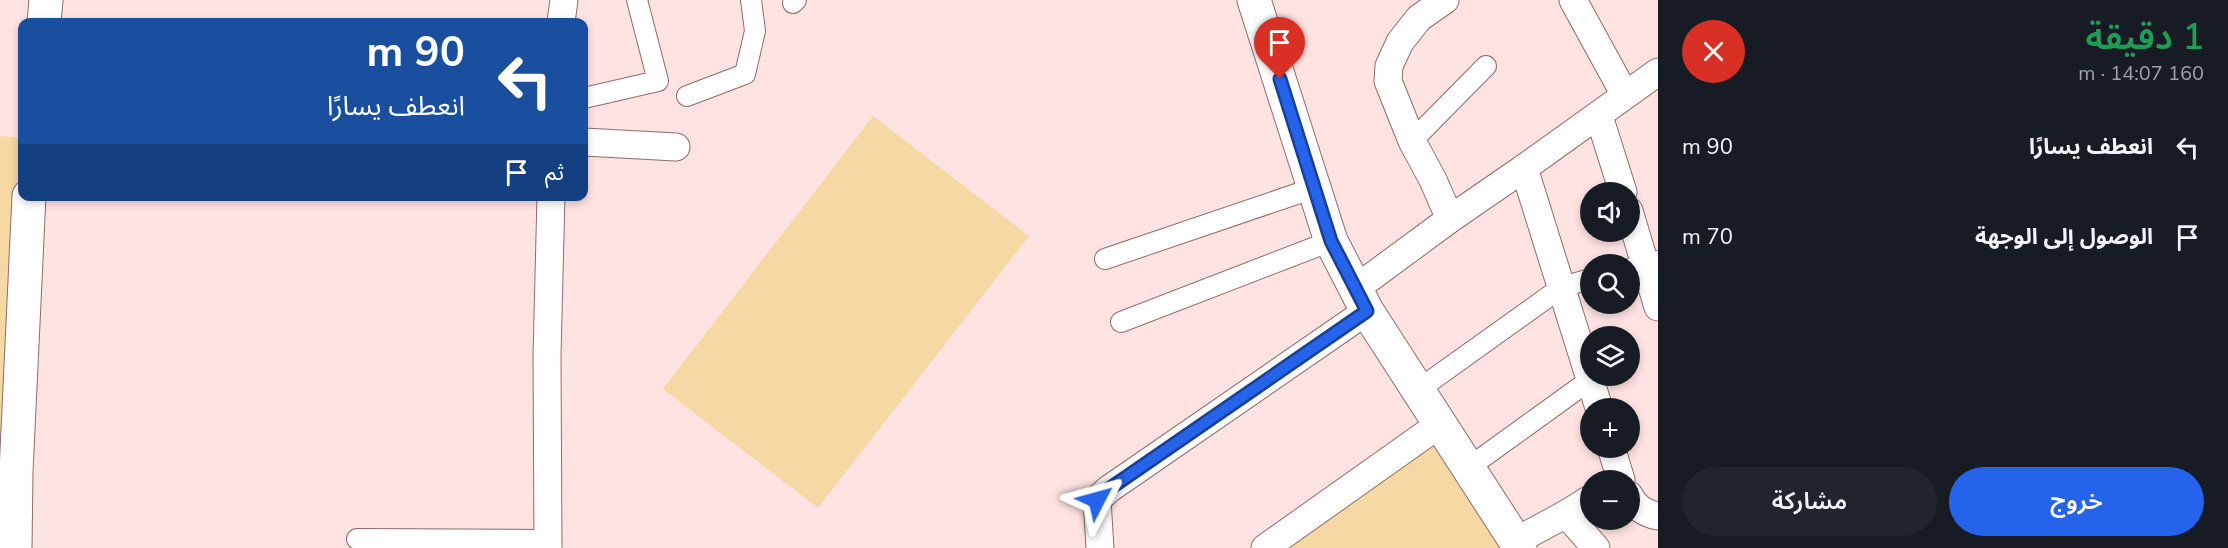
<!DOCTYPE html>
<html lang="ar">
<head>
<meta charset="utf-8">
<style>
  body { margin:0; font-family:"Nunito Sans","Noto Sans Arabic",sans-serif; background:#20242c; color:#f1f3f6; direction:rtl; height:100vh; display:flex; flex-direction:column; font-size:22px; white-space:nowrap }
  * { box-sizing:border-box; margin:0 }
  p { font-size:20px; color:#9ea1a6 }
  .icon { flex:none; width:33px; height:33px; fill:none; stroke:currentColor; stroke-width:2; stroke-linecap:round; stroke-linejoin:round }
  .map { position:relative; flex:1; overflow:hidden; direction:ltr }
  .side { display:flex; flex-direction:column; background:#171b24; width:570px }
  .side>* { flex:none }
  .guide { position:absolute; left:18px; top:18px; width:570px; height:183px; border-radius:12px; box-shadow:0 3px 9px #0003; direction:rtl; background:#1a4fa0; color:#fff; overflow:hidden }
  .fabs { position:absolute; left:1580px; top:182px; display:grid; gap:12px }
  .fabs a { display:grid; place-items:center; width:60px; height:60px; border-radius:50%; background:#171b24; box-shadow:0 3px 9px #0003; font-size:30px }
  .pin { position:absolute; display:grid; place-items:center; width:51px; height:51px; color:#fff; margin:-62px -26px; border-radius:50% 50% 50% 0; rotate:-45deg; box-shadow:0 0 6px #0007 }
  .pin .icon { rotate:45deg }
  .me { position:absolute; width:66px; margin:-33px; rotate:51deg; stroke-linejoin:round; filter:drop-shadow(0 0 4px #0008) }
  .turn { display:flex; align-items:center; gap:21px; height:126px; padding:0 24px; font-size:27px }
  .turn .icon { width:78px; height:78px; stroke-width:2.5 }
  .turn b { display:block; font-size:42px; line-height:51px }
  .then { display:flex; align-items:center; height:57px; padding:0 24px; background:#0003; gap:12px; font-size:22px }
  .round { display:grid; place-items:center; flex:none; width:63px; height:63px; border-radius:32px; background:#20242c }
  .head { display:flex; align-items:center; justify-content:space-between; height:102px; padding:0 24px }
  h1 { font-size:36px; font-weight:600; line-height:45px; color:#1e9e55 }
  .cta { display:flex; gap:12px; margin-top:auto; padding:12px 24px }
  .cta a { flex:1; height:69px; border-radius:36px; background:#2563eb; color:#fff; font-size:24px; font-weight:600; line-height:69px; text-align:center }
  .cta a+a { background:#20242c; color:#f1f3f6 }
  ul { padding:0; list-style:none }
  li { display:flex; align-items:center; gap:18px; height:90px; padding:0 24px }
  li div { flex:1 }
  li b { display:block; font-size:22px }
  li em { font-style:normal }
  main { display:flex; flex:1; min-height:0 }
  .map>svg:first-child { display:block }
  .green { fill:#f6d8a5 }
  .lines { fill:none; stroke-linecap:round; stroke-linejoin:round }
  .pedestrian-casing { stroke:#916a69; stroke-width:22 }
  .minor-casing { stroke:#916a69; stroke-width:29 }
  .tertiary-casing { stroke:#916a69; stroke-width:35 }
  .pedestrian { stroke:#fff; stroke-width:20 }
  .minor { stroke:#fff; stroke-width:27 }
  .tertiary { stroke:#fff; stroke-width:33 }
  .route-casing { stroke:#184099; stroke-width:15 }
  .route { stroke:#2563eb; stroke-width:10 }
</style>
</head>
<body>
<main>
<section class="side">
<div class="head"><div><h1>1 دقيقة</h1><p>160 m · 14:07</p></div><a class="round" style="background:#d93025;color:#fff"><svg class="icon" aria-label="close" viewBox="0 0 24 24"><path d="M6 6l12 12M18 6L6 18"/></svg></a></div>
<ul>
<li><svg class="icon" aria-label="left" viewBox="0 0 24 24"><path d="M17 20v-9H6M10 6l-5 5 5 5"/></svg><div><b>انعطف يسارًا</b></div><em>90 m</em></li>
<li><svg class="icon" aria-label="arrive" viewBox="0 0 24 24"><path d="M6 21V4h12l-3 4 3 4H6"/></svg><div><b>الوصول إلى الوجهة</b></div><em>70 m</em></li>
</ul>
<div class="cta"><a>خروج</a><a>مشاركة</a></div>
</section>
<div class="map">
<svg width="1658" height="548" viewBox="0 0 1658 548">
  <rect width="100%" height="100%" fill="#fee3e2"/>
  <!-- green -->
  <g class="green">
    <path d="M873,116L1029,236L818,508L663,389Z"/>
    <path d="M0,136L22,138L8,510L0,548Z"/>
    <path d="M1438,438L1510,548H1285Z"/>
  </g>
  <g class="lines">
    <defs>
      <g id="pedestrian">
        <path d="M793,3L796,0"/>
        <path d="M687,96L745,74L755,31L751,0"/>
        <path d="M584,98L658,81L637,0"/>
        <path d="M1412,141L1486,66"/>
        <path d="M1105,259L1314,188"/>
        <path d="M1629,269L1658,261"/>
        <path d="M1121,322L1331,241"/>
        <path d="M1418,390L1562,287L1590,279"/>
        <path d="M1468,468L1590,380"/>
        <path d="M357,539L548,540"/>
      </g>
      <g id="minor">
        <path d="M1445,0L1419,18L1400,42L1389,66L1388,81L1412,141L1433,180L1450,219"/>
        <path d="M1573,0L1625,95"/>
        <path d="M561,22L564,0"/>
        <path d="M1599,116L1623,192"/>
        <path d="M584,142L676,147"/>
        <path d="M1524,168L1599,408"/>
        <path d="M1629,211L1658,307"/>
        <path d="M1355,289L1450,219L1524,168L1658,72"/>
        <path d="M1611,447L1621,480"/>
        <path d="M1629,495C1635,507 1646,514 1658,516"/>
        <path d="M1566,514L1596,548"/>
        <path d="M1516,541L1566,514L1590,499"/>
        <path d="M548,548L547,356L551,196"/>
        <path d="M1100,548L1097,500L1109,489L1367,311"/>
        <path d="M1265,548L1440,424"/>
      </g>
      <g id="tertiary">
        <path d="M1254,0L1331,241L1367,311L1520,548"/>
        <path d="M44,22L46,0"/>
        <path d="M15,548L16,472L29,196"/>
      </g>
    </defs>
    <!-- pedestrian casing -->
    <use href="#pedestrian" class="pedestrian-casing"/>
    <!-- minor casing -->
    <use href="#minor" class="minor-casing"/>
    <!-- tertiary casing -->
    <use href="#tertiary" class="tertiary-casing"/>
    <!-- pedestrian -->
    <use href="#pedestrian" class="pedestrian"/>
    <!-- minor -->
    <use href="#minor" class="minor"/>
    <!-- tertiary -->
    <use href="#tertiary" class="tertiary"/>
  </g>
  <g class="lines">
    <defs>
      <path id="route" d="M1097,500L1109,489L1367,311L1331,241L1280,79"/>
    </defs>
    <!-- route casing -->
    <use href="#route" class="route-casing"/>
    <!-- route -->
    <use href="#route" class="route"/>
  </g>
</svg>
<div class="fabs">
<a><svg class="icon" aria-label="sound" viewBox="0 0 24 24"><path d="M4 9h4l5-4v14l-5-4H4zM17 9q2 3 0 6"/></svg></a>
<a><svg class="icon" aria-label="search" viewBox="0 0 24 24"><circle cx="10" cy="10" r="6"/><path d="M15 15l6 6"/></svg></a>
<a><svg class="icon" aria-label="layers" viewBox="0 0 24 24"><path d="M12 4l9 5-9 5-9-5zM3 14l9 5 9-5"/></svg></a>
<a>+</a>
<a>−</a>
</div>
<div class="pin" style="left:1280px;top:79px;background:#d93025"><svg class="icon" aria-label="arrive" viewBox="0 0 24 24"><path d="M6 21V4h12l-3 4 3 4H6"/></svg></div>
<svg class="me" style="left:1097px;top:500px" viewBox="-20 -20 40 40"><path d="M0-17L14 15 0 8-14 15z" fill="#2563eb" stroke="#fff" stroke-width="4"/></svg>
<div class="guide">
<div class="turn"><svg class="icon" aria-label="left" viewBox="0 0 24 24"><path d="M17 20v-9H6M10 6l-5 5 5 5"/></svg><div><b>90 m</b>انعطف يسارًا</div></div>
<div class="then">ثم<svg class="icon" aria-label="arrive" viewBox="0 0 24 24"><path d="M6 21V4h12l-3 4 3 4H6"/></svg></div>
</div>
</div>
</main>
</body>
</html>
